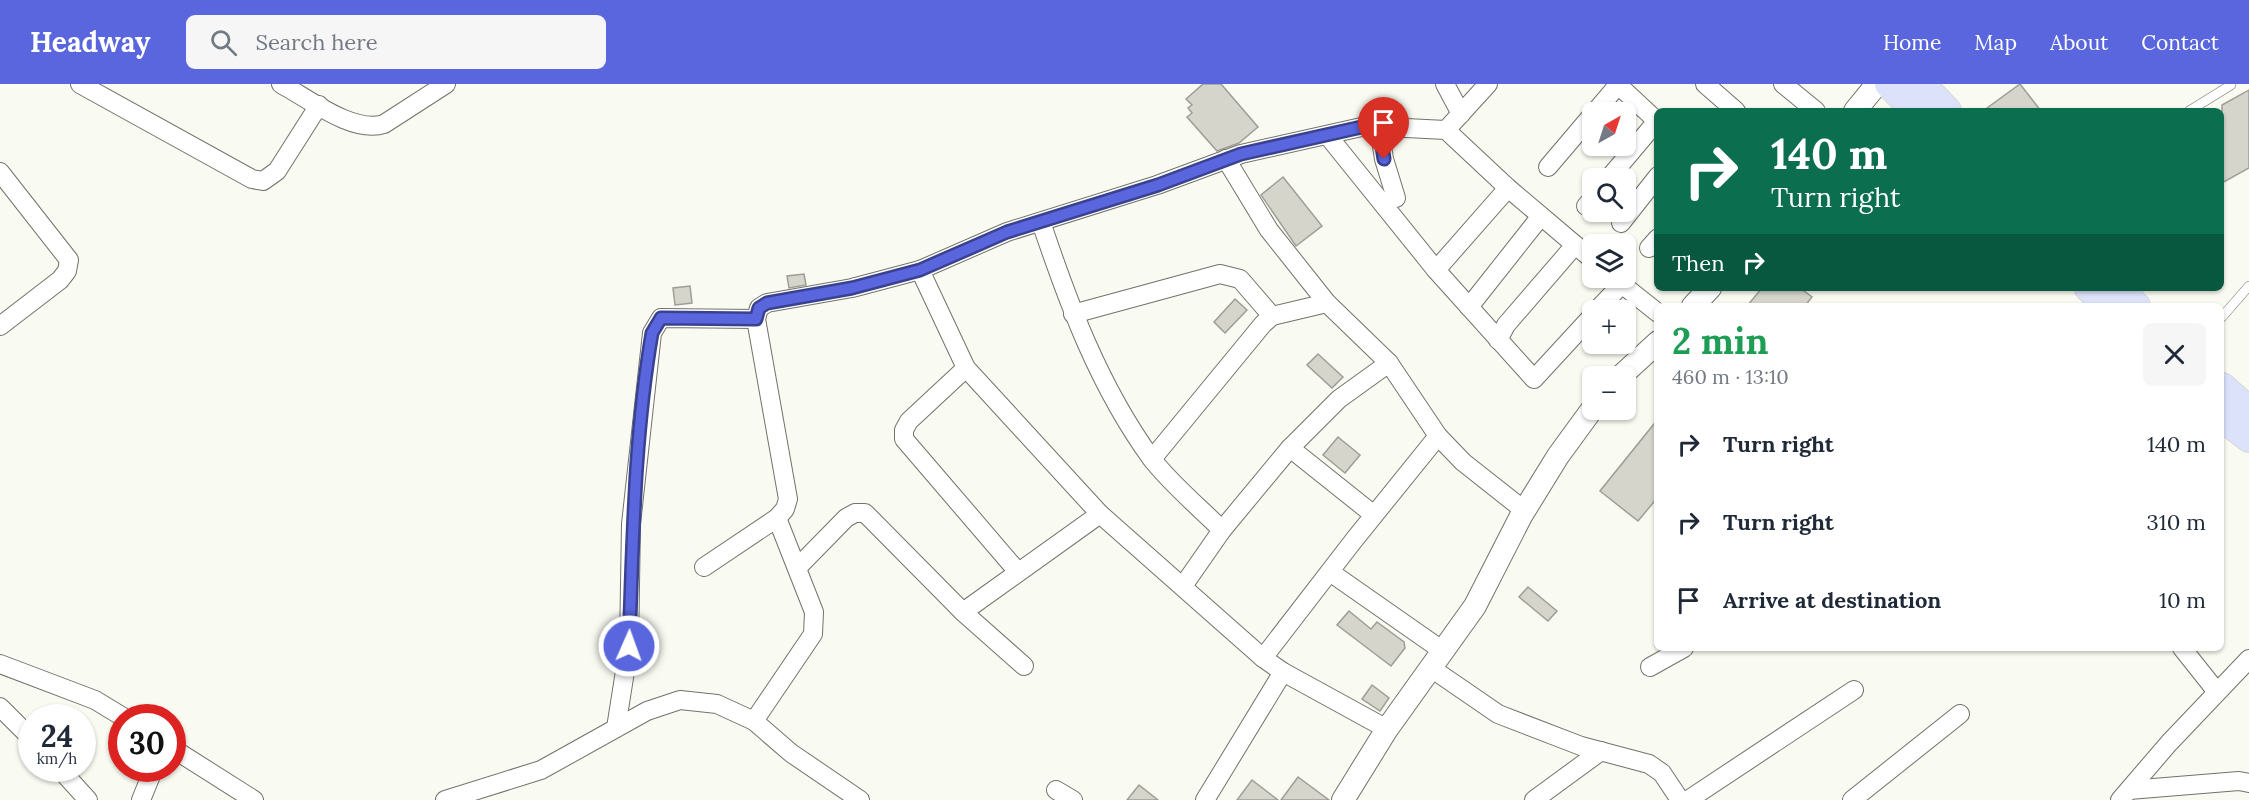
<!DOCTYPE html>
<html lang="en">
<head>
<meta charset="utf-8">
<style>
  body { margin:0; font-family:Lora,serif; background:#f6f6f7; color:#1f2937; height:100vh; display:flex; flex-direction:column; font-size:22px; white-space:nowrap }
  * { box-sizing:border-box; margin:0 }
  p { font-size:20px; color:#747a83 }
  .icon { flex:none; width:33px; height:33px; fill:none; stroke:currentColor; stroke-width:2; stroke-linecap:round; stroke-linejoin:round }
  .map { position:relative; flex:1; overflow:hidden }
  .sheet { position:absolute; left:1654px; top:219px; width:570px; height:348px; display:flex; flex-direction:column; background:#fff; border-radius:9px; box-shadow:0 2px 4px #0004 }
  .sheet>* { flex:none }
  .banner { position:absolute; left:1654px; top:24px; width:570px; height:183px; border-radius:9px; box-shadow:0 2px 4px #0004; background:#0b6e4f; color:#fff; overflow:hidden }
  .needle { width:39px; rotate:39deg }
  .buttons { position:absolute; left:1582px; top:18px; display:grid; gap:12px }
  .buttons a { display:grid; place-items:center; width:54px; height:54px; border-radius:9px; background:#fff; box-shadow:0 2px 4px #0004; font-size:30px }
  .speed { position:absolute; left:18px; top:620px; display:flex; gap:12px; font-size:30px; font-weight:700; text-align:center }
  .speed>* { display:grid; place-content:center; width:78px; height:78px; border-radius:50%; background:#fff; box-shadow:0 2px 4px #0004; line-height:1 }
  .speed small { font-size:15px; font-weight:400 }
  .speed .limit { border:9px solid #d22; background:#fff; color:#111 }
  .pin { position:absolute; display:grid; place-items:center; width:51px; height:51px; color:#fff; margin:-62px -26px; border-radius:50% 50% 50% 0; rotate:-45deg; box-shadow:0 0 6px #0007 }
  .pin .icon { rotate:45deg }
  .me { position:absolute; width:66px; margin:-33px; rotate:2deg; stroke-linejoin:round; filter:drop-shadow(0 0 4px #0008) }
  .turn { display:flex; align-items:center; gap:21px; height:126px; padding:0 18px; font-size:27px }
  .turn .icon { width:78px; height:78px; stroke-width:2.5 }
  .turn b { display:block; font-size:42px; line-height:51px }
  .then { display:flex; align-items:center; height:57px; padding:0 18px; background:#0003; gap:12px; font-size:22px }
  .round { display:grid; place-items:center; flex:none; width:63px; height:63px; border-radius:9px; background:#f6f6f7 }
  .head { display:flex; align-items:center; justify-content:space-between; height:102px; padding:0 18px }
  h1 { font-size:36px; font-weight:700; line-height:45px; color:#1e9e55 }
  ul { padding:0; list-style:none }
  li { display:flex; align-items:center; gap:18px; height:78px; padding:0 18px }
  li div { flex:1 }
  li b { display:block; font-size:22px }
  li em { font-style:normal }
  header { display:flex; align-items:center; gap:36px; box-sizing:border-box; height:84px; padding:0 30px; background:#5966dd; color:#fff }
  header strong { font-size:28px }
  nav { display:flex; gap:33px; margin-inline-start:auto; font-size:21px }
  .search { width:420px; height:54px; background:#f6f6f7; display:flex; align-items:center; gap:15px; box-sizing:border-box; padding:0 21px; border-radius:9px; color:#747a83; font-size:22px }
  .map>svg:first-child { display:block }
  .building { fill:#d5d5cc; stroke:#9e9e96; stroke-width:1.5 }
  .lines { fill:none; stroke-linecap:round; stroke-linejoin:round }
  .service-casing { stroke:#72726b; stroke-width:10 }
  .minor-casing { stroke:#72726b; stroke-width:20 }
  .tertiary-casing { stroke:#72726b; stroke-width:24 }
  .primary-casing { stroke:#d8d8d7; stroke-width:30 }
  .service { stroke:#fff; stroke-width:9 }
  .minor { stroke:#fff; stroke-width:18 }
  .tertiary { stroke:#fff; stroke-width:22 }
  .primary { stroke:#dce2fa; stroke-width:28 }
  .route-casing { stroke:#3a4290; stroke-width:15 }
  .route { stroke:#5966dd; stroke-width:10 }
</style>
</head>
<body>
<header>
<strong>Headway</strong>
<div class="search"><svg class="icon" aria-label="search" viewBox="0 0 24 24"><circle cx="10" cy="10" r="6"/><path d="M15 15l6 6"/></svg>Search here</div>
<nav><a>Home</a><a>Map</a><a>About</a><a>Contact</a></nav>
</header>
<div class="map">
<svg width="2249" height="716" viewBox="0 0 2249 716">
  <rect width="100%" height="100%" fill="#f9faf1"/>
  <!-- building -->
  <g class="building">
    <path d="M1203,0H1221L1258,43L1239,59L1217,67L1187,33L1192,29L1188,24L1192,21L1186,15Z"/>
    <path d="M2020,0L2041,27H1983Z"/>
    <path d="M2249,6V84L2222,99V21Z"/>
    <path d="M1283,93L1322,142L1296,162L1261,111Z"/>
    <path d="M804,190L806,201L789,204L787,192Z"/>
    <path d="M690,202L692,219L675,221L673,204Z"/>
    <path d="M1762,204H1800L1812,213L1805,222H1747Z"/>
    <path d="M1235,215L1247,226L1225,249L1214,238Z"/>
    <path d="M1318,270L1343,293L1332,304L1307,281Z"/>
    <path d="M1658,335V413L1638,437L1600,407Z"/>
    <path d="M1338,353L1360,371L1345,389L1323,371Z"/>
    <path d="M1528,503L1557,527L1548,537L1519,513Z"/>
    <path d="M1349,527L1371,545L1377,538L1404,558L1405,564L1391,582L1337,541Z"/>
    <path d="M1372,601L1389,614L1380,627L1362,615Z"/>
    <path d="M1298,693L1329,716H1281Z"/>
    <path d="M1252,696L1278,716H1237Z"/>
    <path d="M1139,701L1158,716H1127Z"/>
  </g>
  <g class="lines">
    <defs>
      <g id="service">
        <path d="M2189,27L2231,1"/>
        <path d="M2222,233L2249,202"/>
      </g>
      <g id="minor">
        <path d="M80,0L252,95L263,97L277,87L319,21"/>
        <path d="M281,0C309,15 353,50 384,40L446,0"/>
        <path d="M1445,0L1461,30"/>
        <path d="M1617,0L1658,38"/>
        <path d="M1705,0L1736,27"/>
        <path d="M1783,0L1816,27"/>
        <path d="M1595,28L1618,1"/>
        <path d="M1379,43L1384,75L1396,114"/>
        <path d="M1446,46L1488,0"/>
        <path d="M1328,52L1436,186L1534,295L1593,231"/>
        <path d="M1226,75L1269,146L1327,219L1389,279L1438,352L1463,378L1525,427"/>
        <path d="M1548,83L1593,30"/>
        <path d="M0,88L69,176L67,187L60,196L0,242"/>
        <path d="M1609,94L1657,37"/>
        <path d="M1586,122L1593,114"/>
        <path d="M1041,138C1069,221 1099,302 1151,374C1171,400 1199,423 1222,446L1183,502"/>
        <path d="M1621,139L1658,92"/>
        <path d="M1649,164L1658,154"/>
        <path d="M920,186L966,284L1100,430L1263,574L1283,588L1387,645"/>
        <path d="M1436,186L1508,104"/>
        <path d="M1614,194L1658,229"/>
        <path d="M1469,223L1541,132"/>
        <path d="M1597,226L1622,200"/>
        <path d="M1073,230L1220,190L1240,195L1272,232"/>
        <path d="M1498,256L1506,241L1575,161"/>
        <path d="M966,284L909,337L904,346V355L1018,488"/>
        <path d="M1290,364L1374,431"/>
        <path d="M1152,375L1263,240L1272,232L1327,219"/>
        <path d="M1222,446L1290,364L1339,315L1389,279"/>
        <path d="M704,483L777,434L785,425L788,415L756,235L759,224L767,219L852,204L920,186L1007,148L1157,101L1241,70L1366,42L1446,46L1508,104L1593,176"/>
        <path d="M797,484L846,434L855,429H865L963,528L1024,582"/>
        <path d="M1330,488L1443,567"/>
        <path d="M963,528L1100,430"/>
        <path d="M2182,564L2217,608"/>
        <path d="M1263,574L1354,456L1438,352"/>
        <path d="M0,580L95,616L123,633"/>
        <path d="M1650,583L1684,564"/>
        <path d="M1431,584L1498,630L1581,662L1649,680L1662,689L1680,716"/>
        <path d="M0,623L32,655"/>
        <path d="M754,637L813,550L814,528L777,434"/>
        <path d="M616,644L629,562L631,440L652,249L661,234L756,235"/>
        <path d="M172,664L254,716"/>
        <path d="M59,684L88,716"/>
        <path d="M1056,706L1073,716"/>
        <path d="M2129,706L2239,697L2249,699"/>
        <path d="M141,716L154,684"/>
        <path d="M445,716L541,686L647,627L680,616L717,620L754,637L791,669L860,716"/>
        <path d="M1205,716L1283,588"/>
        <path d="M1534,716L1601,667"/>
        <path d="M1688,716L1854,606"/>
        <path d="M1852,716L1960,630"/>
        <path d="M2120,716L2169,659L2249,575"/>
      </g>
      <g id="tertiary">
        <path d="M1855,27L1877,0"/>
        <path d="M1693,222L1710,204"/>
        <path d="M1621,292L1658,258"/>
        <path d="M1343,716L1387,645L1475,522L1521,432L1558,372L1593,324"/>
      </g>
      <g id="primary">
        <path d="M1889,0L1916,27"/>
        <path d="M1921,0L1947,27"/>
        <path d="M2089,204L2107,222"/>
        <path d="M2118,204L2136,222"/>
        <path d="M2222,303L2249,327"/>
        <path d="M2222,333L2249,354"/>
      </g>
    </defs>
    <!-- service casing -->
    <use href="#service" class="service-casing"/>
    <!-- minor casing -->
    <use href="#minor" class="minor-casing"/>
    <!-- tertiary casing -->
    <use href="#tertiary" class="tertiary-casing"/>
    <!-- primary casing -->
    <use href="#primary" class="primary-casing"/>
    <!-- service -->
    <use href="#service" class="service"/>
    <!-- minor -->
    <use href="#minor" class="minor"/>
    <!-- tertiary -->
    <use href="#tertiary" class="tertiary"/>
    <!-- primary -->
    <use href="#primary" class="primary"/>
  </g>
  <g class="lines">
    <defs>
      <path id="route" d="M629,562C633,456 634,354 652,249L661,234L756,235L759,224L767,219L852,204L920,186L1007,148L1158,101L1241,70L1366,42L1379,43L1384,75"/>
    </defs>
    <!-- route casing -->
    <use href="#route" class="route-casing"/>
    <!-- route -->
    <use href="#route" class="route"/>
  </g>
</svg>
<div class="buttons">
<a><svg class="needle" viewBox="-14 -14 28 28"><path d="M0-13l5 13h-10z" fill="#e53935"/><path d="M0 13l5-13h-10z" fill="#747a83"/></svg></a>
<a><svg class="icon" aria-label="search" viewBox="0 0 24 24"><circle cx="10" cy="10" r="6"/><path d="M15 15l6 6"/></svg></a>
<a><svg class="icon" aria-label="layers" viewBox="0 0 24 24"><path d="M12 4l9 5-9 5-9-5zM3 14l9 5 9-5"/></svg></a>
<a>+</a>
<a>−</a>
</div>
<div class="speed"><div>24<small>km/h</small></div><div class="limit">30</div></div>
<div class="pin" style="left:1384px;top:75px;background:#d93025"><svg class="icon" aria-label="arrive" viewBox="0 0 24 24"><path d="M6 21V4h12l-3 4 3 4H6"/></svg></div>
<svg class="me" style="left:629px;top:562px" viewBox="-20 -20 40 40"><circle r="17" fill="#5966dd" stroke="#fff" stroke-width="3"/><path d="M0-11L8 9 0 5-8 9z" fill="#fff"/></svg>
<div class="banner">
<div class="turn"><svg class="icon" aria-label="right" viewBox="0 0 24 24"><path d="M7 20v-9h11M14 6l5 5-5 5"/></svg><div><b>140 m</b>Turn right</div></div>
<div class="then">Then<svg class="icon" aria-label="right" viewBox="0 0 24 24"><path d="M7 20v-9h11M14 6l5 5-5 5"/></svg></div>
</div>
<section class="sheet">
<div class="head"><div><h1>2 min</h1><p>460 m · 13:10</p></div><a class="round"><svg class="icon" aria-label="close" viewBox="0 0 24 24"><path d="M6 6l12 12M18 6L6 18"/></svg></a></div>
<ul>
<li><svg class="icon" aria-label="right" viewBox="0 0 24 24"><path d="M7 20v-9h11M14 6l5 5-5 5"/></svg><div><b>Turn right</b></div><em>140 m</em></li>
<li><svg class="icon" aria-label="right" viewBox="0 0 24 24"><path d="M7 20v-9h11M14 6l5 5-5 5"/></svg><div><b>Turn right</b></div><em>310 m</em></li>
<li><svg class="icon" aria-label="arrive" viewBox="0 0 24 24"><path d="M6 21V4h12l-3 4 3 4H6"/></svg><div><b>Arrive at destination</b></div><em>10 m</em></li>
</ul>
</section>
</div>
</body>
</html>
